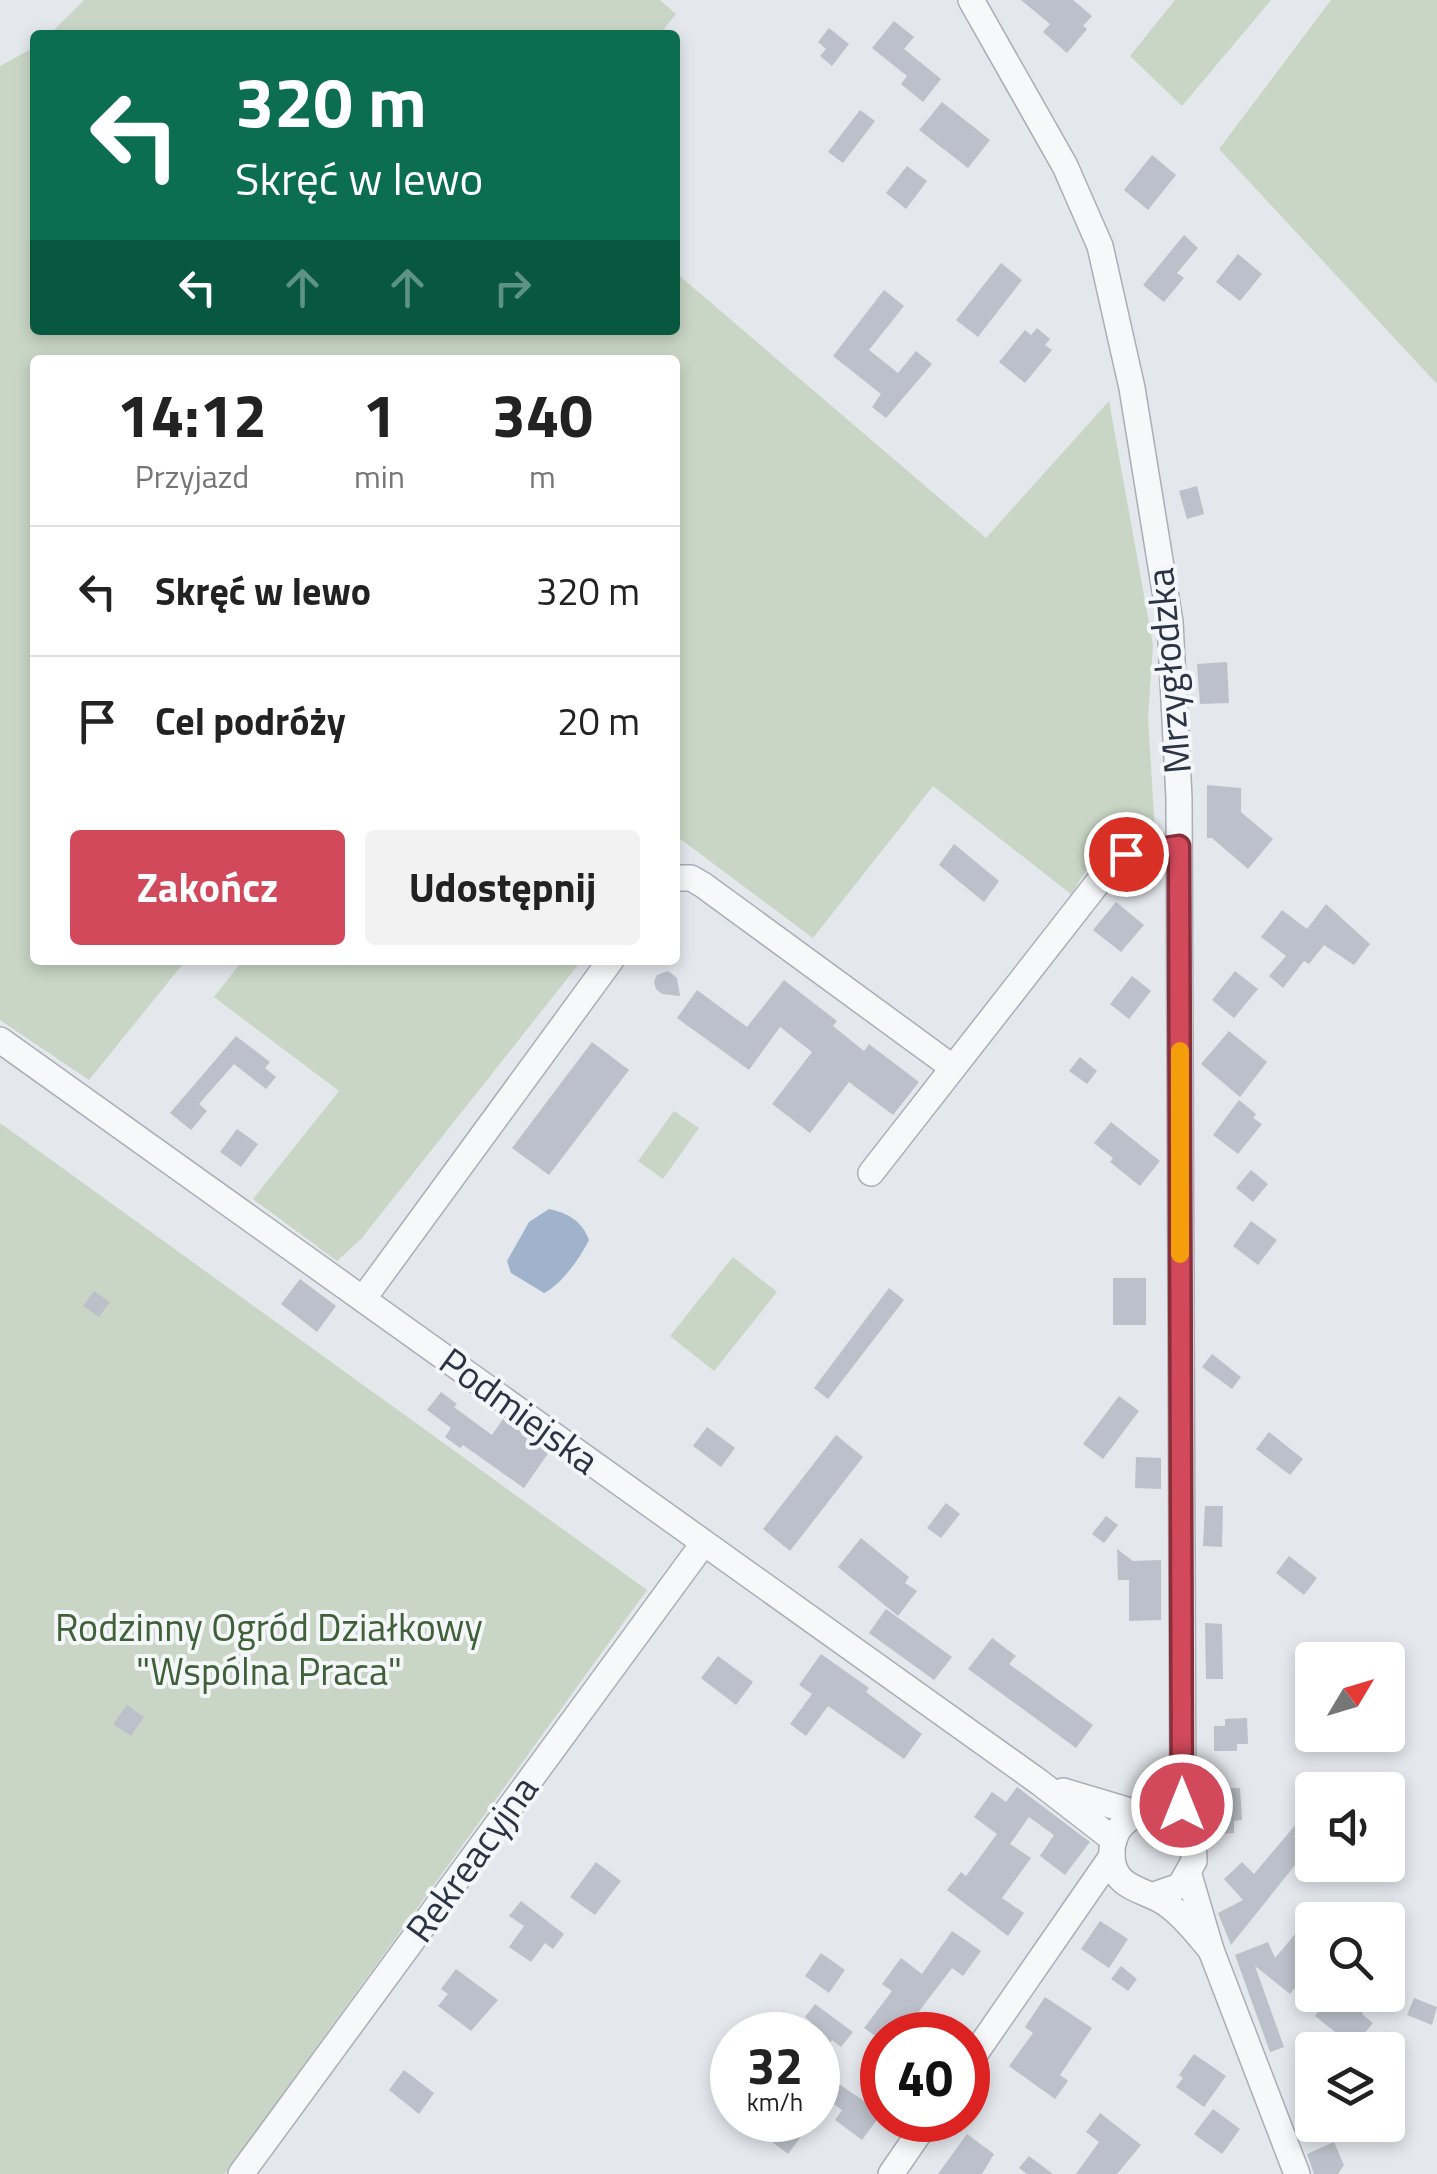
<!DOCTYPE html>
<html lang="pl">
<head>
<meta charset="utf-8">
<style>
  body { margin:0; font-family:"Titillium Web",sans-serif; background:#f2f2f2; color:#222; height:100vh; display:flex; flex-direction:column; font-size:38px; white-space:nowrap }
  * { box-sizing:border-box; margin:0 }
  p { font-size:32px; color:#767676 }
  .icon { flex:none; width:55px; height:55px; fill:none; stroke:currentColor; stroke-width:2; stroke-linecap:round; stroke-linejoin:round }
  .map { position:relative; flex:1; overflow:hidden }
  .details { position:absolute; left:30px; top:355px; width:650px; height:610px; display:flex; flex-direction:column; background:#fff; border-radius:10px; box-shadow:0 5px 15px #0003 }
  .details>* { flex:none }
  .top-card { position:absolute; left:30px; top:30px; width:650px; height:305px; border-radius:10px; box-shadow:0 5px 15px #0003; background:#0b6e4f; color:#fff; overflow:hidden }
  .needle { width:65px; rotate:52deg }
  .controls { position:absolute; left:1295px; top:1642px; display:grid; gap:20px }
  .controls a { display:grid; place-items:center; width:110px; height:110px; border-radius:10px; background:#fff; box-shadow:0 5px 15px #0003; font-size:50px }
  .speed { position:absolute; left:710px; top:2012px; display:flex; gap:20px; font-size:50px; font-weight:700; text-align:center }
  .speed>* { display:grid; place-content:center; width:130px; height:130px; border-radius:50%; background:#fff; box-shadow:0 5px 15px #0003; line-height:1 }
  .speed small { font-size:25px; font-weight:400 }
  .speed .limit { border:15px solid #d22; background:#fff; color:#111 }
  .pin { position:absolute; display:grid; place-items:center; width:85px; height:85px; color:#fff; margin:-42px; border:5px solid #fff; border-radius:50%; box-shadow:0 2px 10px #0007 }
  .me { position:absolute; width:110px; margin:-55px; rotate:0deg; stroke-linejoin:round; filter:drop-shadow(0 0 8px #0008) }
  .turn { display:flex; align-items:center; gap:35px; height:210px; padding:0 40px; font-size:45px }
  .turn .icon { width:130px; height:130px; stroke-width:2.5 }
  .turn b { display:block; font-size:70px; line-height:85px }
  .lanes { display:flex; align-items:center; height:95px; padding:0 40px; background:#0003; justify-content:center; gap:50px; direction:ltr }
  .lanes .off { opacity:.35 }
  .eta { display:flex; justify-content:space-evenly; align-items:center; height:170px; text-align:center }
  .eta b { font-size:60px; font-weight:700; line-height:70px }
  .button { display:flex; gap:20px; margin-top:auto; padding:20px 40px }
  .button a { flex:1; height:115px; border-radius:10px; background:#d1495b; color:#fff; font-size:40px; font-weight:700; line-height:115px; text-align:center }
  .button a+a { background:#f2f2f2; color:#222 }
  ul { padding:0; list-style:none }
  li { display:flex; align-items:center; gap:30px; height:130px; padding:0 40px; border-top:2px solid #e0e0e0 }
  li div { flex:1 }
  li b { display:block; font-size:38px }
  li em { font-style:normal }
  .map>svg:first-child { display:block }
  .green { fill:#c9d6c5 }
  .water { fill:#9fb4cc }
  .building { fill:#bbc0ca }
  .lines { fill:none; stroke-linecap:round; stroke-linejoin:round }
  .minor-casing { stroke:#a9aeb7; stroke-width:28 }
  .minor { stroke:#f7f8fa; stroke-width:25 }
  .route-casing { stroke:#882f3b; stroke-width:25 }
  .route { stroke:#d1495b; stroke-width:18 }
  .slow { stroke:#f59e0b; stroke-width:18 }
  .labels { text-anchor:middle; stroke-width:8; stroke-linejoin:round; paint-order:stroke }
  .street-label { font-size:38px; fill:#2b3445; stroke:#f4f6f9 }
  .park-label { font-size:38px; fill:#3f6138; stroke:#f4f6f9 }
</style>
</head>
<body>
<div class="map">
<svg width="1437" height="2174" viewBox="0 0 1437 2174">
  <rect width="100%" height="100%" fill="#e4e7ec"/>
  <!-- green -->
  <g class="green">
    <path d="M84,0H660L676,14L659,35H49Z"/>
    <path d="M1175,0H1271L1182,106L1130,56Z"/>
    <path d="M1331,0H1437V384L1219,149Z"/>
    <path d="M35,47V330H675V272L986,538L1109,401L1153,645L1148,717L1155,832C1107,846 1095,850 1072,895L933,786L813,938L679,838L675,842V360H35V960H186L89,1080L0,1020V66Z"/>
    <path d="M243,960H582L361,1239L337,1261L253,1199L339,1091L214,997Z"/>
    <path d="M674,1111L699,1128L663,1179L638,1161Z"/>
    <path d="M0,1123L647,1590L225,2174H0Z"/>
    <path d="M733,1257L777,1292L714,1371L670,1336Z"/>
  </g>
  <!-- water -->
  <path class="water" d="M549,1209C568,1213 582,1221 589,1240C580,1258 562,1284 544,1293L511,1273L507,1261L529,1222Z"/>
  <!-- building -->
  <g class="building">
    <path d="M1021,0H1073L1092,16L1083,26L1087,29L1067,53L1043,32L1050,24Z"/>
    <path d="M894,21L914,37L904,49L941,79L923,102L901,84L907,76L872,48Z"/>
    <path d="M829,28L849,44L832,66L820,56L826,49L818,42Z"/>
    <path d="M942,102L990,140L968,168L919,130Z"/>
    <path d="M860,110L875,121L843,163L828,152Z"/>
    <path d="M1152,155L1176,175L1148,210L1124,190Z"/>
    <path d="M907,166L927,181L906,209L886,193Z"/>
    <path d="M1184,235L1198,248L1177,273L1184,278L1164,302L1143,285Z"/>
    <path d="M1238,254L1262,274L1240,301L1216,282Z"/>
    <path d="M1001,263L1022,280L978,337L956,320Z"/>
    <path d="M884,290L904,306L869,350L898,373L916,351L932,364L886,418L872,407L881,394L833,356Z"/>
    <path d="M1037,328L1050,339L1045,345L1052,350L1025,383L999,362L1025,330L1031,335Z"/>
    <path d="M1197,486L1204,514L1187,519L1179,491Z"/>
    <path d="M1227,662L1229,703L1200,704L1197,664Z"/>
    <path d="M1207,785L1241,788V812L1273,839L1248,869L1212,838H1207Z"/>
    <path d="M954,844L999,881L984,902L939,865Z"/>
    <path d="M1116,902L1144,925L1121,952L1093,930Z"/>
    <path d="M1326,904L1370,944L1354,965L1324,945L1309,964L1304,961L1283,988L1269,976L1286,956L1261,937L1282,910L1307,929Z"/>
    <path d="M668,971L677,978L680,996L662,994L656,989L654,982L657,975Z"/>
    <path d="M1235,971L1258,989L1234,1018L1212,1000Z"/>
    <path d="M1132,976L1151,991L1129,1019L1110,1004Z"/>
    <path d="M784,980L837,1021L833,1026L864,1051L869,1044L919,1082L893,1115L849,1082L810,1133L772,1104L812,1052L780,1027L749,1070L677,1018L697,990L747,1027Z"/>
    <path d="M1229,1031L1267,1062L1240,1097L1201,1064Z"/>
    <path d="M236,1036L270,1062L265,1068L276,1077L266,1089L234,1064L199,1104L207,1111L191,1130L170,1113Z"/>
    <path d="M592,1042L629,1070L549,1175L512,1148Z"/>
    <path d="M1080,1057L1097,1071L1087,1084L1069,1071Z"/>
    <path d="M1239,1100L1256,1114L1253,1118L1262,1124L1238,1154L1213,1135Z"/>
    <path d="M1111,1122L1160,1161L1140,1186L1110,1162L1113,1158L1094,1143Z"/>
    <path d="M237,1129L258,1144L241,1167L220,1152Z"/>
    <path d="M1251,1170L1268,1184L1253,1202L1236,1188Z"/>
    <path d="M1251,1221L1277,1240L1258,1265L1233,1246Z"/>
    <rect x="1113" y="1278" width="33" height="47"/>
    <path d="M300,1279L336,1306L317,1332L281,1304Z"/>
    <path d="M889,1288L904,1300L828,1399L814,1388Z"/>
    <path d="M94,1291L110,1302L99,1317L83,1306Z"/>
    <path d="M1212,1354L1241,1377L1232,1389L1202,1367Z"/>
    <path d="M441,1392L457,1404L454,1407L492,1435L503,1419L549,1452L524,1488L463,1445L460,1448L445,1437L451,1428L427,1410Z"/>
    <path d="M1119,1396L1139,1411L1103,1459L1083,1444Z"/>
    <path d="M707,1427L735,1448L721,1467L693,1446Z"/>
    <path d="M1269,1432L1303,1459L1290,1475L1256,1449Z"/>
    <path d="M836,1435L863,1457L790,1551L763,1529Z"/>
    <path d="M1136,1457L1161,1458V1489L1135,1488Z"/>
    <path d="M946,1503L960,1514L941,1538L927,1528Z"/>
    <path d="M1205,1506H1223L1222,1547L1203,1546Z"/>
    <path d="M1106,1516L1118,1525L1104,1543L1092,1534Z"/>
    <path d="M861,1538L909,1577L905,1583L917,1591L898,1616L838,1567Z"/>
    <path d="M1117,1549L1133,1561L1161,1560V1620L1129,1621V1580H1118Z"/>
    <path d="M1289,1556L1317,1578L1304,1595L1276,1573Z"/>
    <path d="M886,1609L952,1657L934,1680L869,1633Z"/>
    <path d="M1205,1623L1222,1624L1223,1679H1206Z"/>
    <path d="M992,1638L1016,1656L1009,1664L1093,1725L1076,1748L968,1669Z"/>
    <path d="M821,1654L869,1688L866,1692L922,1734L904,1759L828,1706L806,1736L790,1724L812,1694L799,1685Z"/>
    <path d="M718,1656L753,1682L736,1705L701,1678Z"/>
    <path d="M127,1705L144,1717L131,1736L113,1724Z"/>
    <path d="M1247,1718L1248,1744H1237V1751H1214V1726H1225V1719Z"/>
    <path d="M1017,1787L1090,1842L1065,1875L1040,1856L1054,1835L1029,1817L1010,1844L1031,1858L1002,1898L1024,1913L1008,1936L947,1890L961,1872L966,1876L997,1834L974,1817L992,1792L1006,1802Z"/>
    <path d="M1240,1788L1242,1820L1234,1821V1833L1216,1834L1214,1789Z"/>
    <path d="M1312,1805V1844L1231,1945L1218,1913L1243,1900L1224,1879L1242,1862L1254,1874Z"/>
    <path d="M596,1862L621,1881L595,1915L570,1897Z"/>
    <path d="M521,1901L564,1934L553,1949L545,1943L531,1962L509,1947L524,1926L509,1916Z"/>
    <path d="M1312,1914V1966L1290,1994L1255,1966L1284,2047L1270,2052L1235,1955L1268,1942L1275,1958Z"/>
    <path d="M1100,1921L1128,1939L1109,1968L1081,1949Z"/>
    <path d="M952,1931L981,1951L963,1976L952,1968L901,2035H874L864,2028L892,1991L882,1984L901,1958L922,1974Z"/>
    <path d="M821,1953L845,1970L829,1993L805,1976Z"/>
    <path d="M1121,1966L1137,1979L1128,1991L1111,1979Z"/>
    <path d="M456,1969L498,2000L471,2031L438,2006L448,1994L441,1989Z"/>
    <path d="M1332,1995H1351L1367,2007L1362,2014L1373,2023L1351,2050L1335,2040L1339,2035L1315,2016Z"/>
    <path d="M1045,1997L1092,2028L1060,2075L1068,2081L1055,2099L1009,2066L1033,2033L1025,2027Z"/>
    <path d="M1414,1998L1437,2007L1432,2025L1407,2015Z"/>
    <path d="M815,2004L853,2032L841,2047L832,2040L818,2060V2035H802L811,2022L805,2017Z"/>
    <path d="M1194,2054L1226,2076L1204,2107L1176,2087L1183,2078L1179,2075Z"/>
    <path d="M404,2070L434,2093L419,2114L389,2090Z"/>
    <path d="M818,2070L882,2113L862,2140L835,2120L842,2110L818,2092Z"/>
    <path d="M1213,2109L1240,2129L1222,2154L1194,2134Z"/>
    <path d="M1100,2113L1141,2145L1117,2174H1076L1099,2142L1086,2132Z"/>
    <path d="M768,2120H798L808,2127L788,2154L759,2132Z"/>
    <path d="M967,2134L994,2154L982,2174H938Z"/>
    <path d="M1334,2142L1344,2165L1338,2174H1314L1307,2154Z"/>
    <path d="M1029,2156L1053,2174H1027L1019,2168Z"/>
  </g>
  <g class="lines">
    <defs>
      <g id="minor">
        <path d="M971,0L1065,166L1100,246L1132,388L1170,622L1179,798L1183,1825"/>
        <path d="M675,878H691L703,885L952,1067"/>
        <path d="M0,1040L1039,1782L1114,1840"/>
        <path d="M871,1173L1114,862L1132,851L1179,846"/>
        <path d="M363,1299L611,960"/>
        <path d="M1063,1791L1140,1814"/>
        <path d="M1189,1875L1211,1950L1297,2174"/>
        <path d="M1154,1895L1180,1886L1194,1861C1195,1794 1108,1799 1112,1857C1114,1891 1148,1889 1168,1905C1185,1917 1198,1935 1211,1950"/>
        <path d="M968,2064L1112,1856"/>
        <path d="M241,2174L703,1544"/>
        <path d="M891,2174L928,2120"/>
      </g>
    </defs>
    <!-- minor casing -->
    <use href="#minor" class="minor-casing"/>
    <!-- minor -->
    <use href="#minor" class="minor"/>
  </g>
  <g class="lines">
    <defs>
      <path id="route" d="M1126,854L1179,846L1182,1805"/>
    </defs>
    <!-- route casing -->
    <use href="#route" class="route-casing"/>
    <!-- route -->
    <use href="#route" class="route"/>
    <!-- slow -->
    <path class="slow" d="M1180,1051V1254"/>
  </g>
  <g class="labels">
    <!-- street labels -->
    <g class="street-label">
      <text transform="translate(1169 671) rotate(-95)" y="13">Mrzygłodzka</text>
      <text transform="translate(519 1411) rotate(36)" y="13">Podmiejska</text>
      <text transform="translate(472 1859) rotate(-54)" y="13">Rekreacyjna</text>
    </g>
    <!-- park labels -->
    <g class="park-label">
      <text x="269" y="1641">Rodzinny Ogród Działkowy<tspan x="269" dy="44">"Wspólna Praca"</tspan></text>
    </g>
  </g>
</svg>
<div class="controls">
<a><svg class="needle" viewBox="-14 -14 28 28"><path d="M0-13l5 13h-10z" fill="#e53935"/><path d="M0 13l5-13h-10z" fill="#767676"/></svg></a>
<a><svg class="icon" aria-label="sound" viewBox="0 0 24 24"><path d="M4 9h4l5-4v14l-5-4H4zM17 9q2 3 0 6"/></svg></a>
<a><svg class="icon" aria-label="search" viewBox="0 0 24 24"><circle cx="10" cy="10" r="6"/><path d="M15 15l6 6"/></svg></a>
<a><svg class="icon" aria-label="layers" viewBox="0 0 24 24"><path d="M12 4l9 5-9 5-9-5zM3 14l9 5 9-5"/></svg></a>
</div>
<div class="speed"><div>32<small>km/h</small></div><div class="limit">40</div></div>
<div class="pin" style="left:1126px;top:854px;background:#d93025"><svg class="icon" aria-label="arrive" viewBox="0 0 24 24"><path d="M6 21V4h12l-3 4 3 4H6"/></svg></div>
<svg class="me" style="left:1182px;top:1805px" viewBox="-20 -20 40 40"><circle r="17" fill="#d1495b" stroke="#fff" stroke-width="3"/><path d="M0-11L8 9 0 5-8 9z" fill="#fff"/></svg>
<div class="top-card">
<div class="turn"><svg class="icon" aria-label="left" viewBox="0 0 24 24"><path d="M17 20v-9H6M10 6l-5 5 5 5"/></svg><div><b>320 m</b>Skręć w lewo</div></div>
<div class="lanes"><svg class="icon" aria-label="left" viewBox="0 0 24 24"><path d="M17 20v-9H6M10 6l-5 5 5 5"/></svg><svg class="icon off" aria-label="ahead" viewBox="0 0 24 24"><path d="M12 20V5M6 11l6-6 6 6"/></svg><svg class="icon off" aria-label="ahead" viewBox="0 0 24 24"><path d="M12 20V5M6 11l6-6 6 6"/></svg><svg class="icon off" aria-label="right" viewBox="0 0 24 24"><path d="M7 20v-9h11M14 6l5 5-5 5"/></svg></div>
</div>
<section class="details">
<div class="eta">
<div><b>14:12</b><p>Przyjazd</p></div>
<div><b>1</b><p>min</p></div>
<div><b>340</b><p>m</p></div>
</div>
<ul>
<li><svg class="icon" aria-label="left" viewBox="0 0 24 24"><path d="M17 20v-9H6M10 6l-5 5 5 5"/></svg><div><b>Skręć w lewo</b></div><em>320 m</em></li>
<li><svg class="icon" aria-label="arrive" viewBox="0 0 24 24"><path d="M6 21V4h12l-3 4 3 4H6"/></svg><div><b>Cel podróży</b></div><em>20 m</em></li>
</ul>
<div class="button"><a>Zakończ</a><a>Udostępnij</a></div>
</section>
</div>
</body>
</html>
